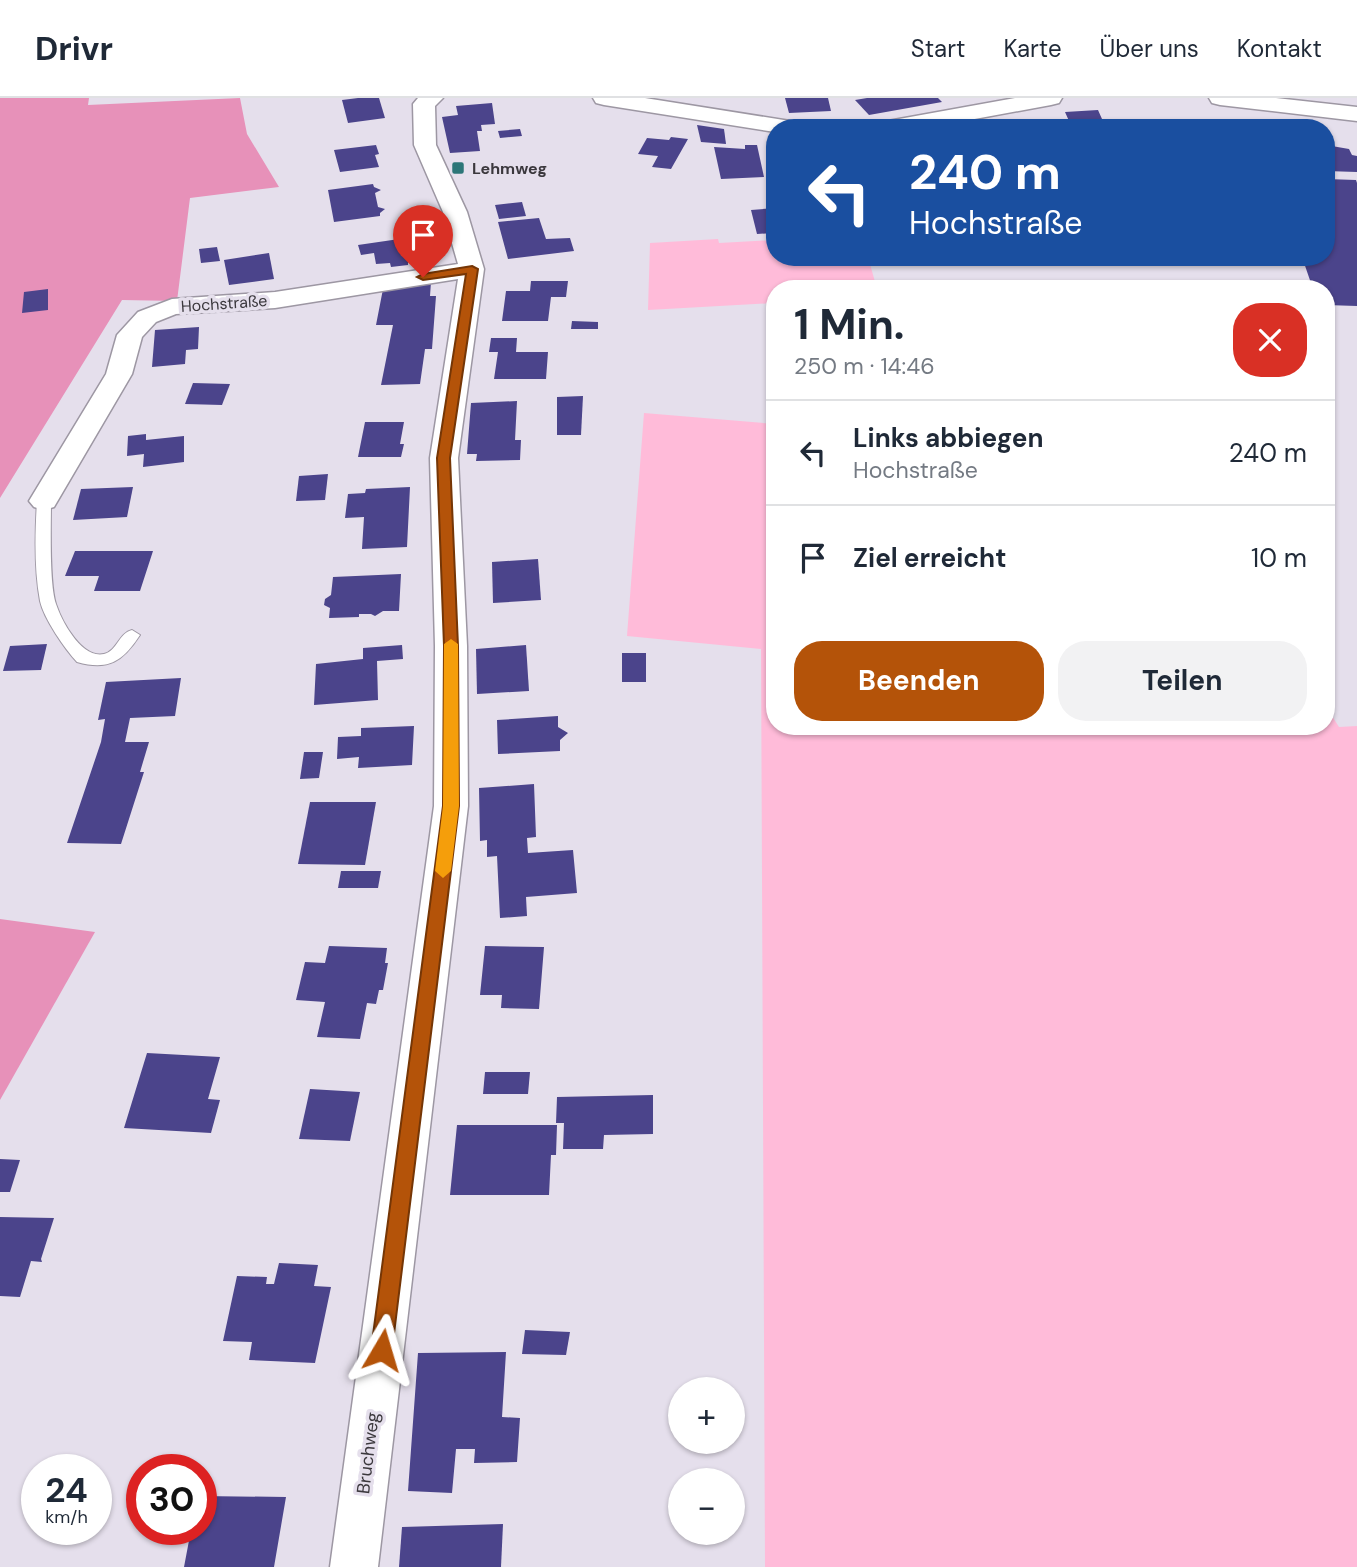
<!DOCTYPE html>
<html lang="de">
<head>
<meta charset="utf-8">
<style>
  body { margin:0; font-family:"DM Sans",sans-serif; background:#f2f2f3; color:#1f2937; height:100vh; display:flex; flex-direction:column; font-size:26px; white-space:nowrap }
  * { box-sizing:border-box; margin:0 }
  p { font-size:23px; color:#747a83 }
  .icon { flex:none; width:38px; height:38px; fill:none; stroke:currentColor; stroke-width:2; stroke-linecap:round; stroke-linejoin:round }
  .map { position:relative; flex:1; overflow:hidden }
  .sheet { position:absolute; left:766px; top:182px; width:569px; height:455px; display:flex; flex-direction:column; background:#fff; border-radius:28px; box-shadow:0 2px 5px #0004 }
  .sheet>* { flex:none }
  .top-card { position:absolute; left:766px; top:21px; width:569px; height:147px; border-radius:28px; box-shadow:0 2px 5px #0004; background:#1a4fa0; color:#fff; overflow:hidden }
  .buttons { position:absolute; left:668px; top:1279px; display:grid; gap:14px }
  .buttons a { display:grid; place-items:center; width:77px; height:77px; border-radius:50%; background:#fff; box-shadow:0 2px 5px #0004; font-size:35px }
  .speed { position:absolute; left:21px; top:1356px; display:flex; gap:14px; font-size:35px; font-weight:700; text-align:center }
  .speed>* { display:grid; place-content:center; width:91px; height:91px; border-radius:50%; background:#fff; box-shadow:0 2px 5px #0004; line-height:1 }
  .speed small { font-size:18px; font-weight:400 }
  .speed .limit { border:10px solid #d22; background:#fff; color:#111 }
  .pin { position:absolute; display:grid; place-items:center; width:60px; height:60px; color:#fff; margin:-72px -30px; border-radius:50% 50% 50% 0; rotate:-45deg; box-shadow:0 0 7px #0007 }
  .pin .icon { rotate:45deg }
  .me { position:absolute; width:77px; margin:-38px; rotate:7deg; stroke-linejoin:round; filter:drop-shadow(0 0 5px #0008) }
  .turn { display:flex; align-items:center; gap:24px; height:147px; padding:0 28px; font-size:32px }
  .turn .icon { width:91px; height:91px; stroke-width:2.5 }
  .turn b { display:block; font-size:49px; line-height:60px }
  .round { display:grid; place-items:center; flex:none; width:74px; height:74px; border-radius:28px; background:#f2f2f3 }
  .overview { display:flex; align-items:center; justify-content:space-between; height:119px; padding:0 28px }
  h1 { font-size:42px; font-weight:700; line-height:52px }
  .button { display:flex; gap:14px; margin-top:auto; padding:14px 28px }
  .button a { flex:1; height:80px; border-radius:28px; background:#b45309; color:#fff; font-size:28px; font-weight:700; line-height:80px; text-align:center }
  .button a+a { background:#f2f2f3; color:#1f2937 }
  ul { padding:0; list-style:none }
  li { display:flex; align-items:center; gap:21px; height:105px; padding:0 28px; border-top:2px solid #e0e1e3 }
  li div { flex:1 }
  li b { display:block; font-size:26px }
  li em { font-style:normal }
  header { display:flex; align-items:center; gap:42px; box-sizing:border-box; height:98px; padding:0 35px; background:#fff; border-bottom:2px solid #e0e1e3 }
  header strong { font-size:33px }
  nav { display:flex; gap:38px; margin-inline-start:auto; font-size:24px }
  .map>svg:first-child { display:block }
  .green { fill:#ffbbd9 }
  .forest { fill:#e791b9 }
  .building { fill:#4b448b }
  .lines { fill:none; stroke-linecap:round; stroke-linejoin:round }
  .lane-casing { stroke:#9d97a3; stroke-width:2 }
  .street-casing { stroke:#9d97a3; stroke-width:3 }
  .lane { fill:#fff; fill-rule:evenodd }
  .street { fill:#fff; fill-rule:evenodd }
  .route { fill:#b45309; stroke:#753606; stroke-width:2 }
  .slow { fill:#f59e0b }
  .poi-dot { fill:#2c7678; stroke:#e5dfec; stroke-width:2.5 }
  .labels { text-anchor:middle; stroke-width:7; stroke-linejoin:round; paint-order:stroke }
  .far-poi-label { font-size:16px; font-weight:bold; fill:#3b383d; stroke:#e5dfec; text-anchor:start }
  .far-street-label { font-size:16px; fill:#3b383d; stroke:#e5dfec }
  .street-label { font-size:18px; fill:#3b383d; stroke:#e5dfec }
</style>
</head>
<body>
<header>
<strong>Drivr</strong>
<nav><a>Start</a><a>Karte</a><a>Über uns</a><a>Kontakt</a></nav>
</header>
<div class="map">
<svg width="1357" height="1469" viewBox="0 0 1357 1469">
  <rect width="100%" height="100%" fill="#e5dfec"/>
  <!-- green -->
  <g class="green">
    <path d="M718,141L719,145L775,142V159H868L877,191H775V205L648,212L650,145Z"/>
    <path d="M644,315L775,326V628H1326L1327,610L1339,629L1357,628V1469H765L761,551L627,538Z"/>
  </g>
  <!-- forest -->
  <g class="forest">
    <path d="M0,0H89L88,7L240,0L247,36L279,89L190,100L177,203L122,202L0,400Z"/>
    <path d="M0,821L95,834L0,1002Z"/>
  </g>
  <!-- building -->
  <g class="building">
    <path d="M358,0H379L385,20L348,25L342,2Z"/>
    <path d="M785,0H828L831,13L789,15Z"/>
    <path d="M867,0H938L942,4L869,17L855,2Z"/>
    <path d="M492,5L495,26L481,27L482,33H477L480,53L450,55L442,19L458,17L456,8Z"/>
    <path d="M1098,12L1106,30H1041L1039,24L1069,23L1065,14Z"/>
    <path d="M697,27L724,31L726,46L701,44Z"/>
    <path d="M520,31L522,38L500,40L498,33Z"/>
    <path d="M671,39L688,41L671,71L652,69L658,58L638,56L647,40L669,42Z"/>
    <path d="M376,47L379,56L375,57L379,69L340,74L334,52Z"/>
    <path d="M745,47H757L764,79L721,81L714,49L745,51Z"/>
    <path d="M1326,47L1349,51L1352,57L1357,58V74L1326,73Z"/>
    <path d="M1326,81L1356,82L1357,85V208L1326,207V191H1313L1302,159H1326Z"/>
    <path d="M373,86L374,89L381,92L375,95L378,109L385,111L380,115V118L334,124L328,92Z"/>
    <path d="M522,104L526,118L499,121L495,107Z"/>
    <path d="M775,110V135L757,136L751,112Z"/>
    <path d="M539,120L546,141L570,140L574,153L508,161L498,124Z"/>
    <path d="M413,139L416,151L422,150L424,159L408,162V167L391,169L390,165L376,166L374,155L361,157L358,147Z"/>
    <path d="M217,149L220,163L201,165L199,151Z"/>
    <path d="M269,155L274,181L229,187L224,162Z"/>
    <path d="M531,183H568L566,199H551L548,223H502L506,193H530Z"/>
    <path d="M431,184L430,198H436L432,251H425L420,286L381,287L393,227H376L383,191Z"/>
    <path d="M48,191V212L22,215L24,194Z"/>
    <path d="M572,223L598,224V231H571Z"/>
    <path d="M199,229L198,251L186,252L185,266L152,269L155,232Z"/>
    <path d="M491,240H517L516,254H548L546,281H494L498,254H489Z"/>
    <path d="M193,285L230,286L222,307L185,306Z"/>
    <path d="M583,298L581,337H557V299Z"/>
    <path d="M517,303L515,342H521L520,362L476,363L477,356H467L471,305Z"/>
    <path d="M365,324H404L400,346H404L401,359H358Z"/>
    <path d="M146,336V342L184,338V364L143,369L144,356L127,358L128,338Z"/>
    <path d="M328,376L325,402L296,403L299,378Z"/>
    <path d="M133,389L127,419L73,422L81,391Z"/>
    <path d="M410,389L407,449L362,451L364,419L345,420L348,396L365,395L366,391Z"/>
    <path d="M75,453H153L140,493H94L99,478H65Z"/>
    <path d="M538,461L541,502L493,505L492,464Z"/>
    <path d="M401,476L399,513H383L375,518L371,516H359V519L329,520L330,510L324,507L325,501L331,497L333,479Z"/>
    <path d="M47,546L41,572L3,573L10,548Z"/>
    <path d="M402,547L403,561L377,563L378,602L314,607L316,566L363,561V550Z"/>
    <path d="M526,547L529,593L477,596L476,551Z"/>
    <rect x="622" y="555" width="24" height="29"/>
    <path d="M181,580L175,618L130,620L125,644H149L140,674H144L121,746L67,745L101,644L105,621L98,622L106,584Z"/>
    <path d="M558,618V629L568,635L560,642V653L498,656L497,622Z"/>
    <path d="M414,628L412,667L358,670L359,659L337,661L338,639L361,638V630Z"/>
    <path d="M304,654H323L319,680L300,681Z"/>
    <path d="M534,686L536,739L527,740L528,755L573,752L577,795L526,799L527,818L500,820L497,758L487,759V742L480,743L479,690Z"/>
    <path d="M310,704H376L365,767L298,766Z"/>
    <path d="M341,773H381L378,790H338Z"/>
    <path d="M329,848L387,850L385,865H388L383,892H379L376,906L367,905L360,941L317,939L325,904L296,902L305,864L325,865Z"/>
    <path d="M485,848L544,849L539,911L501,910L502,897H480Z"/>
    <path d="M147,955L220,959L208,1001L220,1002L211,1035L124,1030Z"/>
    <path d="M485,974H530L528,996H483Z"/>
    <path d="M310,991L360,994L350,1043L299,1041Z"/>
    <path d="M653,997V1036L604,1037L603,1051H563L564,1025H556L557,999Z"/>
    <path d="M457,1027H557L556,1057H551L549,1097H450Z"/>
    <path d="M0,1061L20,1062L10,1094H0Z"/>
    <path d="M0,1119L54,1120L41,1161L42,1164L31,1163L20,1199L0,1198Z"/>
    <path d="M279,1165L318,1167L314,1188L331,1189L315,1265L249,1262L252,1244L223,1243L237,1178L267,1179L266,1186H274Z"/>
    <path d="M525,1232L570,1234L566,1257L522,1256Z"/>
    <path d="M506,1254L502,1319L520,1320L517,1364L474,1365L475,1351H456L452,1395L408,1393L418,1255Z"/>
    <path d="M201,1398L286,1399L274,1469H184L191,1432H201Z"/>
    <path d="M503,1426L501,1469H399L402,1429Z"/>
  </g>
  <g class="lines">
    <defs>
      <path id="lane" d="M44,398L51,403C51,427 49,485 56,506C62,524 82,561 104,556C117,553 119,535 132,532L140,537C123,563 109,573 77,564C65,551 44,521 40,503C34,471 35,435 37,403Z"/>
      <g id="street">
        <path d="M418,0H443L435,8L436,47L467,114L484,171L458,360L467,548L468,708L378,1469H330L434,708L435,548L430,360L458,181L275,210L176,216L156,224L142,239L132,276L54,409L44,412L34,409L29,403L106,276L117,237L138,214L172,201L275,194L458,166L443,114L414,47L413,6Z"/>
        <path d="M593,0H645L790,23L798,25L801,30H775V34L604,7L596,5Z"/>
        <path d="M1015,0H1062L1059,5L1051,7L926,30H877L880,25L888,23Z"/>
        <path d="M1209,0H1276L1357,9V23L1220,7L1212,5Z"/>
      </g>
    </defs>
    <!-- lane casing -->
    <use href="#lane" class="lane-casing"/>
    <!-- street casing -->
    <use href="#street" class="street-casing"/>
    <!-- lane -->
    <use href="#lane" class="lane"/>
    <!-- street -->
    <use href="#street" class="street"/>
  </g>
  <!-- route -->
  <path class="route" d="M472,168L478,171L450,360L458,548L459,708L392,1252L389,1259L382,1261L374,1259L371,1252L443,708L444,548L437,360L466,176L423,182L417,179L423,176Z"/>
  <!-- slow -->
  <path class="slow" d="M451,541L458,546L459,708L451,773L443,780L435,773L443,708L444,546Z"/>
  <!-- markers -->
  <rect class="poi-dot" x="451" y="63" width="14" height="14" rx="3.5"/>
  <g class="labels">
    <!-- far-poi labels -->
    <g class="far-poi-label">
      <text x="472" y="76">Lehmweg</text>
    </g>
    <!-- far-street labels -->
    <g class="far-street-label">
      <text transform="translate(224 205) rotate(-4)" y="6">Hochstraße</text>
    </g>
    <!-- street labels -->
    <g class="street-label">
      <text transform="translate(368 1355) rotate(-83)" y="6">Bruchweg</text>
    </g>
  </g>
</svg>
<div class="buttons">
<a>+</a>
<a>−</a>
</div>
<div class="speed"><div>24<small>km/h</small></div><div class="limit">30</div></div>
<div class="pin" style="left:423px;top:179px;background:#d93025"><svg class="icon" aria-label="arrive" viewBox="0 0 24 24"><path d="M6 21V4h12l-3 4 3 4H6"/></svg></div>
<svg class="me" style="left:382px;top:1252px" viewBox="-20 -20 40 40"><path d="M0-17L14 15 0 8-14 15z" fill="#b45309" stroke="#fff" stroke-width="4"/></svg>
<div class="top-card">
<div class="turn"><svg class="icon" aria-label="left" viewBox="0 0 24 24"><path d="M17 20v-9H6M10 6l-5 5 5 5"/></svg><div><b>240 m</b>Hochstraße</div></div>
</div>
<section class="sheet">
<div class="overview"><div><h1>1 Min.</h1><p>250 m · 14:46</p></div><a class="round" style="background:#d93025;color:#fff"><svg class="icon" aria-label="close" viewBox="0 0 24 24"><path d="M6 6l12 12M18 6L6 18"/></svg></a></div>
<ul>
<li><svg class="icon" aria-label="left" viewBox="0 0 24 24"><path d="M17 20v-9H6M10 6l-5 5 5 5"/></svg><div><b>Links abbiegen</b><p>Hochstraße</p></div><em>240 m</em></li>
<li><svg class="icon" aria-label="arrive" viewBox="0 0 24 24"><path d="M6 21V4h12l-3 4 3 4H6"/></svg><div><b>Ziel erreicht</b></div><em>10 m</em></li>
</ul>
<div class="button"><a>Beenden</a><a>Teilen</a></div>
</section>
</div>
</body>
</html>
